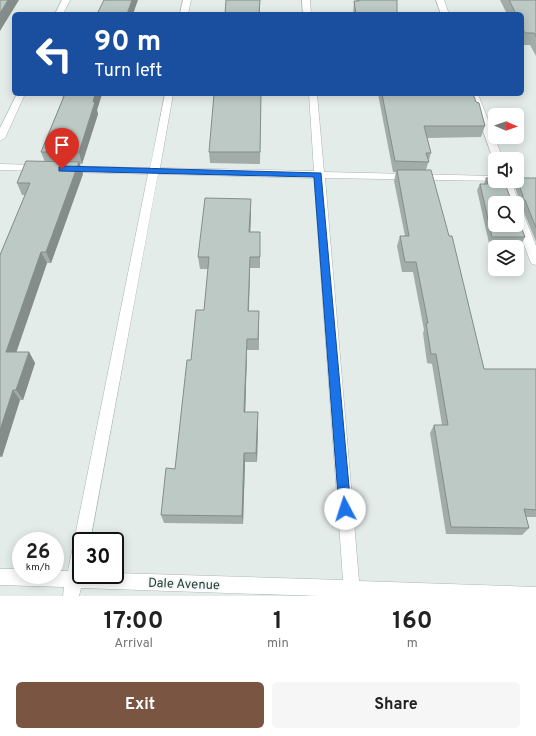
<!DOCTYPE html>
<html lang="en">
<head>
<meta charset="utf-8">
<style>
  body { margin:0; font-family:Overpass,sans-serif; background:#f6f6f6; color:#222; height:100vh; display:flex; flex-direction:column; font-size:15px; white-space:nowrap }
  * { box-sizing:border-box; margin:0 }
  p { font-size:13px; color:#767676 }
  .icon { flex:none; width:22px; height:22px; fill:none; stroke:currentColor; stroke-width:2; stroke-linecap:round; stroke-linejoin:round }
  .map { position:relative; height:596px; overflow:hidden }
  .drawer { display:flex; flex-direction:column; background:#fff; flex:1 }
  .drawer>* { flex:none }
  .top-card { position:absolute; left:12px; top:12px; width:512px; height:84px; border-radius:6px; box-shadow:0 2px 10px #0003; background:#1a4fa0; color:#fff; overflow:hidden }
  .needle { width:26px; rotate:92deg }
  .controls { position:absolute; left:488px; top:108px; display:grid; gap:8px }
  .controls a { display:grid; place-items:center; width:36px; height:36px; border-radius:6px; background:#fff; box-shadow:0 2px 10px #0003; font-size:20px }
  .speed { position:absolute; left:12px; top:532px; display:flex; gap:8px; font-size:20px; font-weight:700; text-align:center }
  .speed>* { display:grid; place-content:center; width:52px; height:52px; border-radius:50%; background:#fff; box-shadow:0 2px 10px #0003; line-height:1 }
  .speed small { font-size:10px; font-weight:400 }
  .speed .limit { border:2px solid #111; border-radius:6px; background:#fff; color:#111 }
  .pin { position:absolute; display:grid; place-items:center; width:34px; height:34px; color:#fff; margin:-41px -17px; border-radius:50% 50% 50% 0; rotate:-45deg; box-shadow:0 0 4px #0007 }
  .pin .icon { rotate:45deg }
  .me { position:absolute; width:44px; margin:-22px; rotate:355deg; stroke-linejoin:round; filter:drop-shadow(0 0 3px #0008) }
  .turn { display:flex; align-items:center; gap:14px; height:84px; padding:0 16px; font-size:18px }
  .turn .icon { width:52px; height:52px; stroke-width:2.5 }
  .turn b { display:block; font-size:28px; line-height:34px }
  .eta { display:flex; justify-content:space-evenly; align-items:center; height:68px; text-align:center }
  .eta b { font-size:24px; font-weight:700; line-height:28px }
  .button { display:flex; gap:8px; margin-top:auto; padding:8px 16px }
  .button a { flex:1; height:46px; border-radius:6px; background:#7a5642; color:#fff; font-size:16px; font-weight:700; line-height:46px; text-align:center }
  .button a+a { background:#f6f6f6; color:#222 }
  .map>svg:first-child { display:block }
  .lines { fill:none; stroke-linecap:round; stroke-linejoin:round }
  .minor-casing { stroke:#a7b4b0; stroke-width:1 }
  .minor { fill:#fff; fill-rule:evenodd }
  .wall { fill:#a2ada9 }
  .shaded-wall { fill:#848d8a }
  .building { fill:#bcc9c5; stroke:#848d8a; fill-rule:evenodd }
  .route { fill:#1a73e8; stroke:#114b97 }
  .labels { text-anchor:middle; stroke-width:4; stroke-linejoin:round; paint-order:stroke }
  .near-street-label { font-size:13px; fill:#253c38; stroke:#f4f9f7 }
</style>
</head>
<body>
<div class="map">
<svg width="536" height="596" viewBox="0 0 536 596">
  <rect width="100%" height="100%" fill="#e4ece9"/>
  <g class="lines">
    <defs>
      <g id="minor">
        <path d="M62,0H70L63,14H55Z"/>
        <path d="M183,0H191L188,14H180Z"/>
        <path d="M302,0H310L311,14H303Z"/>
        <path d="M436,0H444L449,14H441Z"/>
        <path d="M17,94H25L5,138L0,141V128Z"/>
        <path d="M165,94H173L160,168L314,171L309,94H317L324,172L495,176V181H499L325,178L359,581L536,587V596H319L81,588L79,596H63L64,587L0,585V569H21V575H55V571H68L148,174L65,172L60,169L65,166L150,168ZM158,174L314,178L343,580L115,573V575H81V541H90Z"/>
        <path d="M470,94H478L503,159H495V161L493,159Z"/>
        <path d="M0,164L39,165L44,168L39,171L0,170Z"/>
        <path d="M501,181H511L519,203L518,206L517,203H509Z"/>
        <path d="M517,206L521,207L522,210L536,246V265L532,264L530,261L517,225Z"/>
      </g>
    </defs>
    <!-- minor casing -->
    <use href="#minor" class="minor-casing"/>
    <!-- minor -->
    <use href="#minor" class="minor"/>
  </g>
  <!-- wall -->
  <g class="wall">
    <path d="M356,0H397V14H353L354,1H356Z"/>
    <path d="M500,0H536V56L530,45H522V14H507Z"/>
    <path d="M62,94H102L97,110L98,114L82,164H80L83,174L51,263H47L16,352H29L35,363L23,400H20L2,457H0V255L25,195H22L17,183L45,162L41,152L63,98Z"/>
    <path d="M261,94L260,164L210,163L209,152Z"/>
    <path d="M378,94H473L485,126L481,137L427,138L431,153L426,170L484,369H536V517H526L529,528L522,535L446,534L430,433L434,425H442L432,364L427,363L423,333L424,330L413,272H402L397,246L400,236H405L394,181L396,172H393Z"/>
    <path d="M486,178L518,219L525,237L522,243H489L477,190L480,184H484Z"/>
    <path d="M517,178H536V242L522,207L520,205V202L514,184L515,181H517Z"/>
    <path d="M251,210L250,232H260V268H250L249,311H259V350H247L245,412L258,422L257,462H245L243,524L164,523L161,515L175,469L191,360L204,310L208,269H200L198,257Z"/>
  </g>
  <!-- shaded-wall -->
  <g class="shaded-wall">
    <path d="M8,0H19L0,31V13Z"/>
    <path d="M132,0H138L133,14H127Z"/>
    <path d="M260,0V14H259Z"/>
    <path d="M95,94H102L97,110L98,114L82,164L79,152Z"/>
    <path d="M79,162L83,174L51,263L46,252Z"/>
    <path d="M251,199V210L250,243L249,232Z"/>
    <path d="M41,252L47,263L13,362L6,352Z"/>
    <path d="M250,257V268L248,322V311Z"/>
    <path d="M247,339V350L245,421L244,412Z"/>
    <path d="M29,352L35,363L23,400L16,390Z"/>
    <path d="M13,390L20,400L2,457L0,455V430Z"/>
    <path d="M258,412V422L257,462L256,453Z"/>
    <path d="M244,453L245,462L243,524L242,516Z"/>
  </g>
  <!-- building -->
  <g class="building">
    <path d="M0,0H8L0,13Z"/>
    <path d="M104,0H132L127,14H97Z"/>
    <path d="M226,0H260L259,14H225Z"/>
    <path d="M359,0H397V14H356L354,1H359Z"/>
    <path d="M509,0H536V36L534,33H525L522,27V14H516Z"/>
    <path d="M65,94H95L93,102H95L79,152H41Z"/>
    <path d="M214,94H261L260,152H209Z"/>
    <path d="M382,94H473L476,102L479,103L485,126H424L431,153H426L429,162L395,161Z"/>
    <path d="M26,161L79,162L46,252H41L6,352H29L16,390H13L0,430V255L30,183H17Z"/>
    <path d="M397,170H431L449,236H452L484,369H536V510L524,509L529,528L451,527L434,425H448L436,354H431L426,323H428L416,262H405L400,236H409Z"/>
    <path d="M486,178H495V181H504L510,197L519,198L518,219L525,237H492L480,184H488ZM495,203H517V225H495Z"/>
    <path d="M517,178H536V228L525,200L523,199V196L517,179Z"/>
    <path d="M205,198L251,199L249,232H260V257H250L248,311H259L258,339H247L244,412H258L256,453H244L242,516L161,515L166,468L175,469L187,360H191L196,310H204L209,257H198Z"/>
  </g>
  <!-- route -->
  <path class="route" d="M62,166L321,173L351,509L349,513L345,515L341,513L339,509L314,177L59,171V167Z"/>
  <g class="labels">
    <!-- near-street labels -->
    <g class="near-street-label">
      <text transform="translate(184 583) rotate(2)" y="5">Dale Avenue</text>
    </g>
  </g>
</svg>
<div class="controls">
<a><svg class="needle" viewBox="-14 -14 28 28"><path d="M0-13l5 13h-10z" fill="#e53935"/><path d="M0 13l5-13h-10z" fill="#767676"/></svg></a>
<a><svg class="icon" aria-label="sound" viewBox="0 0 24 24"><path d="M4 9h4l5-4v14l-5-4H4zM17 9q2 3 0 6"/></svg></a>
<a><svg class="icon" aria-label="search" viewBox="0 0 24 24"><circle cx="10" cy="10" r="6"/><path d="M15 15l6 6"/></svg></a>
<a><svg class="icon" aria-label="layers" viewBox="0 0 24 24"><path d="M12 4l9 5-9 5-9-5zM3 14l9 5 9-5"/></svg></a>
</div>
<div class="speed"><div>26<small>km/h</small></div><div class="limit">30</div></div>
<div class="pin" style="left:62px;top:169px;background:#d93025"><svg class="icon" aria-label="arrive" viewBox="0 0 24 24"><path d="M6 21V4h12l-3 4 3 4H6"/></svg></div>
<svg class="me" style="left:345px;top:509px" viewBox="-20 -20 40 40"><circle r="19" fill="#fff"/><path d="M0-13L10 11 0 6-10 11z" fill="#1a73e8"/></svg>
<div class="top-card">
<div class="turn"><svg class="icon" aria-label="left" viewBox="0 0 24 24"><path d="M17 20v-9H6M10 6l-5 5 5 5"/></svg><div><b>90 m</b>Turn left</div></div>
</div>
</div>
<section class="drawer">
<div class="eta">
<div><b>17:00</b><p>Arrival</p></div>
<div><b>1</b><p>min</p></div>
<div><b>160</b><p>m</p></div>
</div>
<div class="button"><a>Exit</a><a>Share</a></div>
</section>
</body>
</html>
